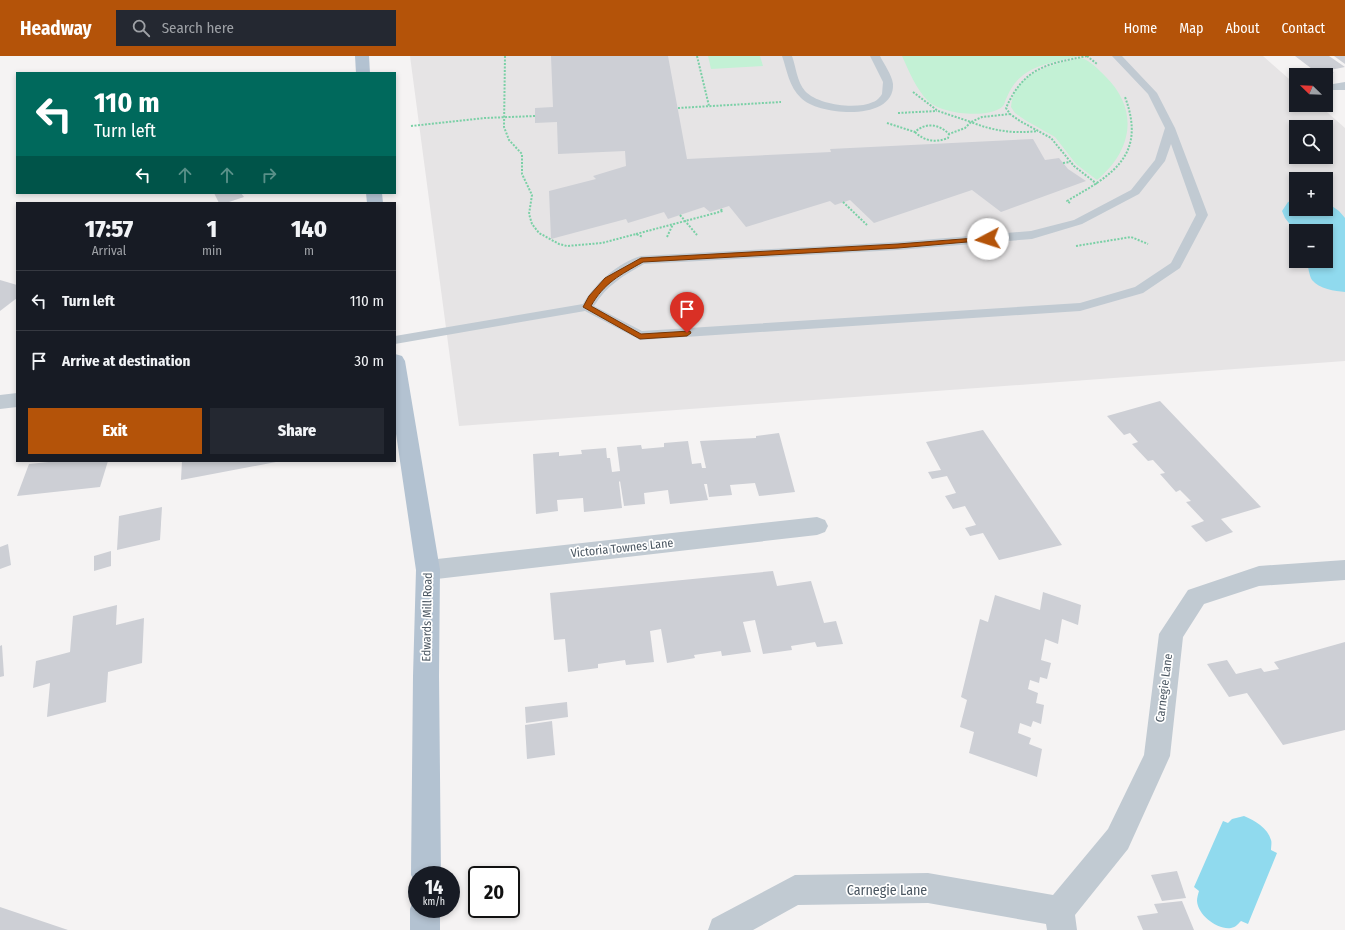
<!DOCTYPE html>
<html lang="en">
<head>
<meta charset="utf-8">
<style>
  body { margin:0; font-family:"Fira Sans Condensed",sans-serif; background:#242831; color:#f1f3f6; height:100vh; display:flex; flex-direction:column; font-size:15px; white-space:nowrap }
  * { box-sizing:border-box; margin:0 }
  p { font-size:13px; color:#9ea1a6 }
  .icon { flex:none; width:22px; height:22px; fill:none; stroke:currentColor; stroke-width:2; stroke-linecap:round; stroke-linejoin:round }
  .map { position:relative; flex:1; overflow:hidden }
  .sheet { position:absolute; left:16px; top:146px; width:380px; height:260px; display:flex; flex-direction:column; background:#171b24; border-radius:0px; box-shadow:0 2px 6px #0003 }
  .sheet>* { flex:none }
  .top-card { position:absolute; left:16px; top:16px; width:380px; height:122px; border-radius:0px; box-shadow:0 2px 6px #0003; background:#00695c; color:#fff; overflow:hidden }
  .needle { width:26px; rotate:293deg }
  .tools { position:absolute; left:1289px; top:12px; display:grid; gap:8px }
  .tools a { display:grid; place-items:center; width:44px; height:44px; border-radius:0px; background:#171b24; box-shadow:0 2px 6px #0003; font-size:20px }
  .speed { position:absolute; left:408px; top:810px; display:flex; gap:8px; font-size:20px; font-weight:700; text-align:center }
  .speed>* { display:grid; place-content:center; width:52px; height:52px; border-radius:50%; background:#171b24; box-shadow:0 2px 6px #0003; line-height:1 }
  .speed small { font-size:10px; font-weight:400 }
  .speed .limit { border:2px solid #111; border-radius:6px; background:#fff; color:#111 }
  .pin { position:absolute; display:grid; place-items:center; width:34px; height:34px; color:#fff; margin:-41px -17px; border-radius:50% 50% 50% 0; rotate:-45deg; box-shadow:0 0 4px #0007 }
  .pin .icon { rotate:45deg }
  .me { position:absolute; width:44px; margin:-22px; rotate:265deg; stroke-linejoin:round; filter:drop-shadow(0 0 3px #0008) }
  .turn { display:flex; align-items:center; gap:14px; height:84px; padding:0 12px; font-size:18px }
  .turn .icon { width:52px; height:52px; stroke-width:2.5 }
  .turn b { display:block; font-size:28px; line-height:34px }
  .lanes { display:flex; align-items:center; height:38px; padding:0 12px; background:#0003; justify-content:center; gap:20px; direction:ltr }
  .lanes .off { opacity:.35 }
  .eta { display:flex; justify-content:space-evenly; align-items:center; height:68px; text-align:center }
  .eta b { font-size:24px; font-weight:800; line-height:28px }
  .action { display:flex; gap:8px; margin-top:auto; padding:8px 12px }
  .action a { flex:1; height:46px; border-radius:0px; background:#b45309; color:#fff; font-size:16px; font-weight:800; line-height:46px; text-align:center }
  .action a+a { background:#242831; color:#f1f3f6 }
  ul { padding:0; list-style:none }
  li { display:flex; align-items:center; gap:12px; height:60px; padding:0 12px; border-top:1px solid #363941 }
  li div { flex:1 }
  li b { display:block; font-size:15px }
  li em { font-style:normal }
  header { display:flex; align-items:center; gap:24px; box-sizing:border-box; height:56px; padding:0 20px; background:#b45309; color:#fff }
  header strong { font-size:19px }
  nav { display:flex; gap:22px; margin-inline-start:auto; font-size:14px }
  .search { width:280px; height:36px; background:#242831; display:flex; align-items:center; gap:10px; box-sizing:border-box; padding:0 14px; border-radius:0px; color:#9ea1a6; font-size:15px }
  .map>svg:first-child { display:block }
  .education { fill:#e6e4e5; fill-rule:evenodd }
  .green { fill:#c3f1d5 }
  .water { fill:#90daee }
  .building { fill:#cdcfd5 }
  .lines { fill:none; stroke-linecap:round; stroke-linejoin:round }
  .path { stroke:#7ad0a6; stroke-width:2; stroke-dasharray:2 1.5; stroke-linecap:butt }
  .lane { fill:#c1cad2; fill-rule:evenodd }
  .street { fill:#c1cad2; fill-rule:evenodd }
  .primary { fill:#b3c2d1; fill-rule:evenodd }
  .route { fill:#b45309; stroke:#753606 }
  .labels { text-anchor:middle; stroke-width:3.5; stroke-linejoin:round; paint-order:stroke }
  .street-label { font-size:12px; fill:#4a5661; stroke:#fff }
  .near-street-label { font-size:14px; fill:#4a5661; stroke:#fff }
</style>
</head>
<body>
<header>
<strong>Headway</strong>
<div class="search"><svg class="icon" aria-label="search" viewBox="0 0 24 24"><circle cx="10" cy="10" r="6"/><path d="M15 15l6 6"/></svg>Search here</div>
<nav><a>Home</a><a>Map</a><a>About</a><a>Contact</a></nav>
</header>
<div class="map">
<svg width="1345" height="874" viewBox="0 0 1345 874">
  <rect width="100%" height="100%" fill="#f5f3f3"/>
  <!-- education -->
  <path class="education" d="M410,0H1263L1296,29V49H1319L1345,72V305L459,370ZM1296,71H1326V101H1296ZM1296,123H1326V153H1296ZM1296,175H1326V205H1296Z"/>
  <!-- green -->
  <g class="green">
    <path d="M708,0H760L763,10L711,13Z"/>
    <path d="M902,0H1078C1061,5 1041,7 1026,17C1017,23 1011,31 1007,41C1005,44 1005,49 1002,51C987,63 941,58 928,45C916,33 909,15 902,0Z"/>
    <path d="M1081,2C1091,5 1098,13 1105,20C1140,54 1132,95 1097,124L1076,108L1055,81L1025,64L1015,57L1011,51C1013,16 1054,8 1081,2Z"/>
  </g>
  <!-- water -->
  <g class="water">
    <path d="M1296,144V153H1326V146L1339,155L1345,162V236C1335,235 1319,233 1312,224C1309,219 1308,210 1307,205H1326V175H1296V176L1285,162L1282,155L1288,146Z"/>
    <path d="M1244,760C1254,764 1268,772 1271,784C1272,786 1271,791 1271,794L1277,797L1248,868L1241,865C1238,868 1236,871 1231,872C1217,874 1198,859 1197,845C1197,842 1198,838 1199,835L1194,831L1223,765L1228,767L1232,763Z"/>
  </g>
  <!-- building -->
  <g class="building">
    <path d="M551,0H668L687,103L831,96L830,93L1033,83L1045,104L1059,102L1068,113L1086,125L1001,156L972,134L874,167L850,144L835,149L830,145L746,171L729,150L710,156L704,151L668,163L664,156L628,167L626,163L551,183L549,135L596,123L593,120L626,110L625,95L558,98L557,66L535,67V52L553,51Z"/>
    <path d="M1295,0H1329L1345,11L1330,14L1334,17L1320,19Z"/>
    <path d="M1334,0H1345V8Z"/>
    <path d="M214,137H241L244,141L226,147H219Z"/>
    <path d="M0,224L17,229V242L0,255Z"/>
    <path d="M1160,345L1261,451L1221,463L1233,476L1206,486L1191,470L1204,465L1186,446L1191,445L1180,434L1176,436L1160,418L1165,417L1153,404L1148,405L1132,388L1138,386L1130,377L1124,379L1107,360Z"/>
    <path d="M983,374L1062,489L999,504L983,477L970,480L965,472L976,469L965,450L953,453L945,440L956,437L947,420L932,423L928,416L941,414L926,386Z"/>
    <path d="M779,377L795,436L759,440L755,427L730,429L732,439L709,441L707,428H704L708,444L670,448L668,434L644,437L645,448L624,450L620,425L619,426L622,452L584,456L583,442L557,444L558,455L536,458L533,398L559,396V400L582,398L581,394L606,392L607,402H610L612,416L620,415L617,391L641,389L642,393L664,391V387L688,385L692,408L701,407L702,412H706L700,385L756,382V380Z"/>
    <path d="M58,405H108L100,431L17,440L29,408Z"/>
    <path d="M182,405H276V406L181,424Z"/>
    <path d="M162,451L160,484L117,494L119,460Z"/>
    <path d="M8,488L11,509L0,513V491Z"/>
    <path d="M111,495V510L94,515V500Z"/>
    <path d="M773,515L777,530L811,525L824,567L836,565L843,588L817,591L815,586L791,590L792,594L763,598L755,564L743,566L751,596L722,600L721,595L694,599L695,602L667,607L661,573L650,575L654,606L626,609L625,604L598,608V612L568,616L565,583L554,584L550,537Z"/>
    <path d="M1043,536L1081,549L1078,569L1062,563L1058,588L1045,583L1041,604L1051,607L1047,623L1040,621L1039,627L1030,624L1028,633L1038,637L1036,647L1044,649L1041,668L1033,665L1031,671L1020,667L1018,677L1031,682L1029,688L1042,693L1037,721L969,697L974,676L960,671L967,644L961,641L980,563L988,566L995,539L1040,554Z"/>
    <path d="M117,549L116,569L144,562L142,607L108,616L106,646L47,661L50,627L33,632L36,605L70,596L73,560Z"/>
    <path d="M1345,586V674L1283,689L1247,637L1229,641L1207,608L1227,604L1236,618L1261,612L1264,616L1279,613L1274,606Z"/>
    <path d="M2,589L4,620L0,621V590Z"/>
    <path d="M567,646L568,661L526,667L525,651Z"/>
    <path d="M552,665L555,699L527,703L525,669Z"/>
    <path d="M1177,815L1186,842L1162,845L1151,819Z"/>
    <path d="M1182,845L1194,874H1143L1137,860L1158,857L1154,848Z"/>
    <path d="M0,851L68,874H0Z"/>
  </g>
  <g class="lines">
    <!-- path -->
    <g class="path">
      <path d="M505,0L504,71L509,84L522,98V118L532,139L529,158L532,168L539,177L559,188L567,190L602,187L636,178L643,181"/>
      <path d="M697,0L709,50"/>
      <path d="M1087,0C1047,8 1024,11 1006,52L1010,58L1020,65L1051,82L1074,110L1097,128"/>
      <path d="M1087,0L1097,8"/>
      <path d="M913,36L938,55L971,66L982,61L1010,58"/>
      <path d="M678,52L781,46"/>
      <path d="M898,57L937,55"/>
      <path d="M887,67L915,76C926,66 939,68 949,78L965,72L971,66C993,75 1014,78 1038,75"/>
      <path d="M411,70L485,62L535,60"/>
      <path d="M915,76C924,85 936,87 948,82L949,78"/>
      <path d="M1063,107L1070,106"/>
      <path d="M843,146L867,169"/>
      <path d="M1070,147L1067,145C1112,119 1147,100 1125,41"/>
      <path d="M680,159L697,179"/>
      <path d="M636,178L723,155L720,153"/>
      <path d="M667,181L673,168"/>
      <path d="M1076,190L1131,181L1148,188"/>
    </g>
    <!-- lane -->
    <g class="lane">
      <path d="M782,0H792C796,11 797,26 805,35C818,49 856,54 873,46C877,45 880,41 882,38L883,26L870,0H880C884,8 892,19 893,28C895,66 819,60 801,42C789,31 787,14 782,0Z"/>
      <path d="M1112,0H1122L1157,37L1175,72L1208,159L1180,212L1143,237L1080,255L640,284L585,255L395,288V280L583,248C594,228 619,206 641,200L898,186L1031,175L1074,164L1131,134L1155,104L1165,72L1148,38ZM1171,88L1196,159L1171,207L1135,231L1080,247L642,275L594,250C606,230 624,219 644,208L898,194L1032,183L1082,168L1139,138L1165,105Z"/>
    </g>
    <!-- street -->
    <g class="street">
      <path d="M1345,26V34H1333L1331,31L1333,28Z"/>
      <path d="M17,337V351L0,353V339Z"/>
      <path d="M817,461L825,464L828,470L825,476L817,479L428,524L420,521L416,514L420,507L428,504Z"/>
      <path d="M1345,504V524L1259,530L1204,548L1183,581L1170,700L1128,793L1075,859L1077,874H1047L1046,868L928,847L798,849L753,874H708L712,863L795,819L928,817L1053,839L1108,773L1144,699L1159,578L1188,534L1259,510Z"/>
    </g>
    <!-- primary -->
    <g class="primary">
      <path d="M355,0H369L370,17H356Z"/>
      <path d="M366,137H382L383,147H367Z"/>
      <path d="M395,298L402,300L405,305L440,514L439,620L441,819H417V830L411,819L413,620L416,514L395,371Z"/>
      <path d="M417,841V853H440V874H410V853L414,842Z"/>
    </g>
  </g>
  <!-- route -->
  <path class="route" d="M988,181L991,183L990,184L898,192L643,206C620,219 604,227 591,250L641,278L690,275L691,277L687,280L640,283L583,251L589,240L605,222L641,202L898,188Z"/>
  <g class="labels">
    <!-- street labels -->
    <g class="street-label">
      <text transform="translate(622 492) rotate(-6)" y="4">Victoria Townes Lane</text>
      <text transform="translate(427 561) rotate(-89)" y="4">Edwards Mill Road</text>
      <text transform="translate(1164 632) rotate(-83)" y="4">Carnegie Lane</text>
    </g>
    <!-- near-street labels -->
    <g class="near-street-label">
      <text x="887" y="839">Carnegie Lane</text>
    </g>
  </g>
</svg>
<div class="tools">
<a><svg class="needle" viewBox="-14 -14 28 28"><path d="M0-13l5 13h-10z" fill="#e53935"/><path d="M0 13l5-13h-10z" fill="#9ea1a6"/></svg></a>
<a><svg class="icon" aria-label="search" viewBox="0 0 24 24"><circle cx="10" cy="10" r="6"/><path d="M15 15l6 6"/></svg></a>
<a>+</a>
<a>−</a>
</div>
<div class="speed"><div>14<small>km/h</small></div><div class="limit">20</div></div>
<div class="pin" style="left:687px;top:277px;background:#d93025"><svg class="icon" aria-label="arrive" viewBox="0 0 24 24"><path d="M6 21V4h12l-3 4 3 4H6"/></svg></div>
<svg class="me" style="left:988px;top:183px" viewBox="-20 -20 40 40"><circle r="19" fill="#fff"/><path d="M0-13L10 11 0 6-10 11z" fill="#b45309"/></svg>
<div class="top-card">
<div class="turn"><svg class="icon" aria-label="left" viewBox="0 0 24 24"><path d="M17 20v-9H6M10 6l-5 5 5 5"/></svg><div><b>110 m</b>Turn left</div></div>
<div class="lanes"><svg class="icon" aria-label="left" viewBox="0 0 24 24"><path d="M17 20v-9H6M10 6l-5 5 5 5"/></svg><svg class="icon off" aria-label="ahead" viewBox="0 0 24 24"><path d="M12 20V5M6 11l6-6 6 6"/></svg><svg class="icon off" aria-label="ahead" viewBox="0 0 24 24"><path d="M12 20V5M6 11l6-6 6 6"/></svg><svg class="icon off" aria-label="right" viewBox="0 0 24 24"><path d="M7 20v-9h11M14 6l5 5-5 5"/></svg></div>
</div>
<section class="sheet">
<div class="eta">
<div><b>17:57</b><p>Arrival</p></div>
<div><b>1</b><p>min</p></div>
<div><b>140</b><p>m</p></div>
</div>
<ul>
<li><svg class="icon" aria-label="left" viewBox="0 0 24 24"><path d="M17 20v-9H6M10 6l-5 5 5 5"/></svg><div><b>Turn left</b></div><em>110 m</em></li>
<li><svg class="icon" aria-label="arrive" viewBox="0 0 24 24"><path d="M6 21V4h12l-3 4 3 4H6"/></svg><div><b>Arrive at destination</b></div><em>30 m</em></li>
</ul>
<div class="action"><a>Exit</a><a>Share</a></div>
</section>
</div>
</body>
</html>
